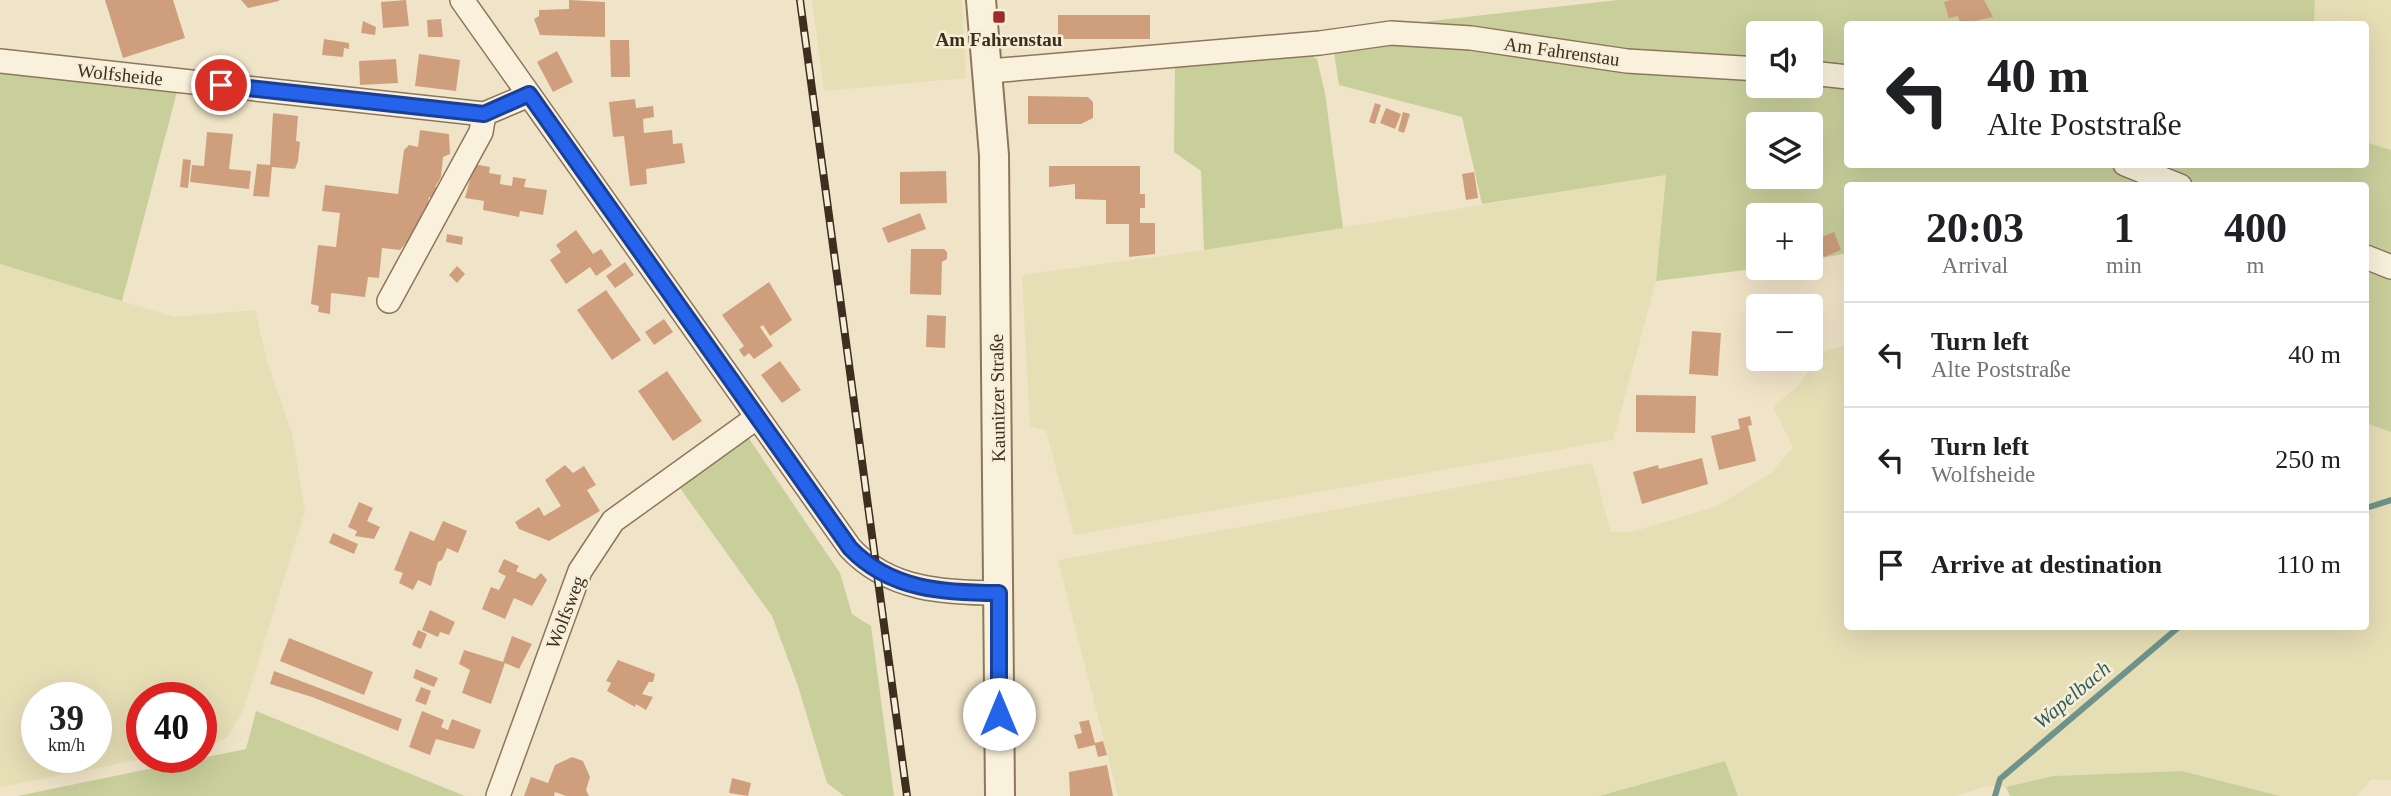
<!DOCTYPE html>
<html lang="en">
<head>
<meta charset="utf-8">
<style>
  body { margin:0; font-family:Georgia,serif; background:#f6f6f6; color:#202124; height:100vh; display:flex; flex-direction:column; font-size:26px; white-space:nowrap }
  * { box-sizing:border-box; margin:0 }
  p { font-size:23px; color:#757577 }
  .icon { flex:none; width:38px; height:38px; fill:none; stroke:currentColor; stroke-width:2; stroke-linecap:round; stroke-linejoin:round }
  .map { position:relative; flex:1; overflow:hidden }
  .panel { position:absolute; left:1844px; top:182px; width:525px; height:448px; display:flex; flex-direction:column; background:#fff; border-radius:7px; box-shadow:0 7px 28px #0002 }
  .panel>* { flex:none }
  .banner { position:absolute; left:1844px; top:21px; width:525px; height:147px; border-radius:7px; box-shadow:0 7px 28px #0002; background:#fff; color:#202124; overflow:hidden }
  .fabs { position:absolute; left:1746px; top:21px; display:grid; gap:14px }
  .fabs a { display:grid; place-items:center; width:77px; height:77px; border-radius:7px; background:#fff; box-shadow:0 7px 28px #0002; font-size:35px }
  .speed { position:absolute; left:21px; top:682px; display:flex; gap:14px; font-size:35px; font-weight:700; text-align:center }
  .speed>* { display:grid; place-content:center; width:91px; height:91px; border-radius:50%; background:#fff; box-shadow:0 7px 28px #0002; line-height:1 }
  .speed small { font-size:18px; font-weight:400 }
  .speed .limit { border:10px solid #d22; background:#fff; color:#111 }
  .pin { position:absolute; display:grid; place-items:center; width:60px; height:60px; color:#fff; margin:-30px; border:4px solid #fff; border-radius:50%; box-shadow:0 2px 7px #0007 }
  .me { position:absolute; width:77px; margin:-38px; rotate:0deg; stroke-linejoin:round; filter:drop-shadow(0 0 5px #0008) }
  .turn { display:flex; align-items:center; gap:24px; height:147px; padding:0 28px; font-size:32px }
  .turn .icon { width:91px; height:91px; stroke-width:2.5 }
  .turn b { display:block; font-size:49px; line-height:60px }
  .eta { display:flex; justify-content:space-evenly; align-items:center; height:119px; text-align:center }
  .eta b { font-size:42px; font-weight:700; line-height:49px }
  ul { padding:0; list-style:none }
  li { display:flex; align-items:center; gap:21px; height:105px; padding:0 28px; border-top:2px solid #e0e0e0 }
  li div { flex:1 }
  li b { display:block; font-size:26px }
  li em { font-style:normal }
  .map>svg:first-child { display:block }
  .farmland { fill:#e6deb5; fill-rule:evenodd }
  .green { fill:#c9cf9b; fill-rule:evenodd }
  .lines { fill:none; stroke-linecap:round; stroke-linejoin:round }
  .stream { stroke:#6f938a; stroke-width:6 }
  .building { fill:#cf9f7d }
  .minor-casing { stroke:#8d765c; stroke-width:26 }
  .tertiary-casing { stroke:#8d765c; stroke-width:32 }
  .minor { stroke:#faf1dc; stroke-width:23 }
  .tertiary { stroke:#faf1dc; stroke-width:28 }
  .rail-casing { stroke:#3d2e20; stroke-width:8 }
  .rail { stroke:#f7eed8; stroke-width:5; stroke-dasharray:16; stroke-linecap:butt }
  .route-casing { stroke:#184099; stroke-width:18 }
  .route { stroke:#2563eb; stroke-width:12 }
  .poi-dot { fill:#9e2a2b; stroke:#f7eed8; stroke-width:2.5 }
  .labels { text-anchor:middle; stroke-width:5; stroke-linejoin:round; paint-order:stroke }
  .poi-label { font-size:19px; font-weight:bold; fill:#3d2e20; stroke:#f7eed8 }
  .street-label { font-size:19px; fill:#3d2e20; stroke:#f7eed8 }
  .water-label { font-size:21px; font-style:italic; fill:#2f5d5a; stroke:#f7eed8 }
</style>
</head>
<body>
<div class="map">
<svg width="2391" height="796" viewBox="0 0 2391 796">
  <rect width="100%" height="100%" fill="#f0e4c8"/>
  <!-- farmland -->
  <g class="farmland">
    <path d="M812,0H962L966,78L824,91Z"/>
    <path d="M2315,0H2391V150L2366,142V24H2314Z"/>
    <path d="M1666,175L1656,281L1613,440L1074,535L1046,431L1030,426L1022,275L1204,250Z"/>
    <path d="M0,264L174,317L255,310L268,364L292,433L305,511L243,711L227,738L201,747V698H142V758H148L0,787ZM37,698H96V758H37Z"/>
    <path d="M1848,344V626H2366V423L2391,432V780H2371L2356,796H2280L2182,771L2053,776L2006,787L1987,786L1955,796H1738L1725,761L1599,796H1118L1058,560L1592,463L1611,532H1632L1717,506L1771,473L1793,447L1773,407L1800,384L1820,353Z"/>
  </g>
  <!-- green -->
  <g class="green">
    <path d="M1618,0H2315L2314,24H1848V164H2366V142L2391,150V432L2366,423V186H1848V253L1811,260V215H1759V268H1762L1656,281L1666,175L1482,204L1462,117L1339,85L1333,46L1405,24ZM1759,33H1811V86H1759ZM1759,124H1811V177H1759Z"/>
    <path d="M1303,52L1317,59L1325,93L1343,228L1204,250L1201,171L1174,152L1175,64Z"/>
    <path d="M0,68L178,88L122,301L0,264Z"/>
    <path d="M746,434L840,573L852,614L871,626L894,796H844L827,783L798,686L772,616L677,484Z"/>
    <path d="M256,711L465,796H17L246,749Z"/>
    <path d="M1725,761L1738,796H1599Z"/>
    <path d="M2182,771L2280,796H2010L2006,787L2053,776Z"/>
  </g>
  <g class="lines">
    <!-- stream -->
    <g class="stream">
      <path d="M2366,508L2391,500"/>
      <path d="M1995,796L2000,779L2180,626"/>
    </g>
  </g>
  <!-- building -->
  <g class="building">
    <path d="M105,0H173L185,38L123,58Z"/>
    <path d="M241,0H279V1L248,8Z"/>
    <path d="M406,0L409,26L383,28L381,2Z"/>
    <path d="M569,0L605,2V37L540,35L534,19L539,16V10L569,9Z"/>
    <path d="M1950,0H1984L1993,17L1960,24L1958,16L1949,18L1944,2Z"/>
    <rect x="1058" y="15" width="92" height="24"/>
    <path d="M441,19L443,37H428L427,20Z"/>
    <path d="M363,21L376,27L375,35L361,33Z"/>
    <path d="M324,39L349,43V49L344,48L343,57L322,55Z"/>
    <path d="M610,40H629L630,77H611Z"/>
    <path d="M557,51L573,82L553,92L537,62Z"/>
    <path d="M419,54L460,60L456,91L415,86Z"/>
    <path d="M396,59L398,83L360,85L359,61Z"/>
    <path d="M1028,96L1088,97L1093,102V118L1081,124H1028Z"/>
    <path d="M635,99L636,108L653,106L654,117L643,119L644,133L672,130L673,144L682,143L685,163L646,169L647,184L630,186L624,136L613,137L609,102Z"/>
    <path d="M1375,103L1381,105L1375,124L1369,122Z"/>
    <path d="M1386,108L1401,114L1395,129L1380,123Z"/>
    <path d="M1403,112L1410,114L1404,133L1398,131Z"/>
    <path d="M273,113L298,116L296,141L300,142L298,161L295,169L272,167L269,197L253,196L257,164L270,165Z"/>
    <path d="M420,130L449,134L450,154L443,157L441,177L435,187L438,188L433,198L429,197L426,219L400,250L382,248L379,278L368,277L365,297L331,293L330,314L318,312L319,306L311,304L318,245L336,247L340,213L322,211L325,185L398,194L404,150L409,145L418,147Z"/>
    <path d="M207,132L233,134L229,169L251,171L249,189L190,182L192,165L204,166Z"/>
    <path d="M183,159L191,160L188,188L180,187Z"/>
    <path d="M474,164L490,167L489,173L501,175L500,184L512,186L513,177L526,179L524,187L547,190L543,215L520,211L519,217L483,210L484,201L465,198Z"/>
    <path d="M1049,166H1140V194H1145V208H1140V223H1155V254L1129,257V224H1106V200L1075,199V184L1049,187Z"/>
    <path d="M946,171L947,203L900,204V172Z"/>
    <path d="M1474,172L1478,198L1466,200L1462,174Z"/>
    <path d="M920,213L926,229L888,243L882,228Z"/>
    <path d="M576,230L593,254L601,249L612,265L596,276L590,267L566,284L550,260L561,252L556,245Z"/>
    <path d="M1834,232L1841,250L1824,257L1817,239Z"/>
    <path d="M447,234L463,237L462,245L446,242Z"/>
    <path d="M911,249H944L947,252V259L942,262L941,295L910,294Z"/>
    <path d="M625,262L634,275L615,288L606,276Z"/>
    <path d="M457,266L465,274L457,283L449,275Z"/>
    <path d="M769,282L792,320L770,336L763,325L760,327L773,346L754,359L749,353L744,357L739,350L744,346L722,315Z"/>
    <path d="M606,290L641,340L612,360L577,310Z"/>
    <path d="M927,315L946,316L945,348L926,347Z"/>
    <path d="M664,319L673,332L654,345L645,332Z"/>
    <path d="M1692,331L1721,333L1718,376L1689,374Z"/>
    <path d="M780,361L801,390L782,403L761,375Z"/>
    <path d="M667,371L702,421L673,441L638,391Z"/>
    <path d="M1636,395L1696,396L1695,433L1636,432Z"/>
    <path d="M1750,416L1752,425L1748,426L1756,461L1719,470L1711,436L1740,429L1738,419Z"/>
    <path d="M1702,458L1708,484L1642,504L1633,472L1658,465L1659,469Z"/>
    <path d="M565,465L573,473L584,466L596,485L587,490L600,511L549,541L519,529L515,522L539,507L544,516L561,506L545,480Z"/>
    <path d="M359,502L373,508L367,521L380,527L374,539L355,536L357,531L348,527Z"/>
    <path d="M443,521L467,531L458,553L447,548L442,560L438,562L431,586L418,580L413,590L399,583L403,573L394,570L410,531L434,541Z"/>
    <path d="M333,533L358,544L354,554L329,543Z"/>
    <path d="M504,559L519,566L516,571L535,579L541,573L547,580L532,606L514,598L505,619L482,609L491,587L499,590L506,576L498,572Z"/>
    <path d="M430,610L455,622L449,635L440,632L438,637L422,630Z"/>
    <path d="M418,630L427,634L421,649L412,645Z"/>
    <path d="M512,636L532,644L519,669L505,663L491,704L462,693L470,670L459,664L464,650L503,662Z"/>
    <path d="M289,638L373,672L364,695L280,661Z"/>
    <path d="M618,660L655,674L653,682H649L642,694L653,697L646,710L636,704L635,707L607,691L611,683L606,681Z"/>
    <path d="M416,669L438,678L434,687L413,678Z"/>
    <path d="M274,671L402,719L398,731L312,697L270,684Z"/>
    <path d="M421,687L431,691L426,705L415,701Z"/>
    <path d="M422,711L444,720L441,727L448,730L452,719L481,730L474,749L436,739L430,755L409,747Z"/>
    <path d="M1089,720L1095,743L1103,741L1107,755L1098,757L1095,745L1078,749L1074,735L1082,733L1079,722Z"/>
    <path d="M572,757L583,761L590,777L586,790L589,796H566L555,792L554,796H524L531,777L548,783L555,765Z"/>
    <path d="M1107,765L1113,796H1070L1069,772Z"/>
    <path d="M732,778L751,783L748,796L729,793Z"/>
  </g>
  <g class="lines">
    <defs>
      <g id="minor">
        <path d="M462,0L850,548C889,590 944,593 999,593"/>
        <path d="M0,61L484,114L529,95"/>
        <path d="M990,71L1320,43L1391,33L1471,38L1627,61L1759,69"/>
        <path d="M1811,73L1848,77"/>
        <path d="M2125,164L2180,186"/>
        <path d="M2366,257L2391,267"/>
        <path d="M389,301L481,132L484,114"/>
        <path d="M498,796L580,571L613,521L756,418"/>
      </g>
      <path id="tertiary" d="M981,0L994,155L1000,796"/>
    </defs>
    <!-- minor casing -->
    <use href="#minor" class="minor-casing"/>
    <!-- tertiary casing -->
    <use href="#tertiary" class="tertiary-casing"/>
    <!-- minor -->
    <use href="#minor" class="minor"/>
    <!-- tertiary -->
    <use href="#tertiary" class="tertiary"/>
    <defs>
      <path id="rail" d="M800,0L907,796"/>
    </defs>
    <!-- rail casing -->
    <use href="#rail" class="rail-casing"/>
    <!-- rail -->
    <use href="#rail" class="rail"/>
  </g>
  <g class="lines">
    <defs>
      <path id="route" d="M221,85L484,114L529,94L850,548C890,590 944,593 999,593V714"/>
    </defs>
    <!-- route casing -->
    <use href="#route" class="route-casing"/>
    <!-- route -->
    <use href="#route" class="route"/>
  </g>
  <!-- markers -->
  <rect class="poi-dot" x="992" y="10" width="14" height="14" rx="3.5"/>
  <g class="labels">
    <!-- poi labels -->
    <g class="poi-label">
      <text x="999" y="46">Am Fahrenstau</text>
    </g>
    <!-- street labels -->
    <g class="street-label">
      <text transform="translate(1562 51) rotate(8)" y="7">Am Fahrenstau</text>
      <text transform="translate(120 74) rotate(6)" y="7">Wolfsheide</text>
      <text transform="translate(997 398) rotate(-91)" y="7">Kaunitzer Straße</text>
      <text transform="translate(565 612) rotate(-69)" y="7">Wolfsweg</text>
    </g>
    <!-- water labels -->
    <g class="water-label">
      <text transform="translate(2072 695) rotate(-40)" y="7">Wapelbach</text>
    </g>
  </g>
</svg>
<div class="fabs">
<a><svg class="icon" aria-label="sound" viewBox="0 0 24 24"><path d="M4 9h4l5-4v14l-5-4H4zM17 9q2 3 0 6"/></svg></a>
<a><svg class="icon" aria-label="layers" viewBox="0 0 24 24"><path d="M12 4l9 5-9 5-9-5zM3 14l9 5 9-5"/></svg></a>
<a>+</a>
<a>−</a>
</div>
<div class="speed"><div>39<small>km/h</small></div><div class="limit">40</div></div>
<div class="pin" style="left:221px;top:85px;background:#d93025"><svg class="icon" aria-label="arrive" viewBox="0 0 24 24"><path d="M6 21V4h12l-3 4 3 4H6"/></svg></div>
<svg class="me" style="left:999px;top:714px" viewBox="-20 -20 40 40"><circle r="19" fill="#fff"/><path d="M0-13L10 11 0 6-10 11z" fill="#2563eb"/></svg>
<div class="banner">
<div class="turn"><svg class="icon" aria-label="left" viewBox="0 0 24 24"><path d="M17 20v-9H6M10 6l-5 5 5 5"/></svg><div><b>40 m</b>Alte Poststraße</div></div>
</div>
<section class="panel">
<div class="eta">
<div><b>20:03</b><p>Arrival</p></div>
<div><b>1</b><p>min</p></div>
<div><b>400</b><p>m</p></div>
</div>
<ul>
<li><svg class="icon" aria-label="left" viewBox="0 0 24 24"><path d="M17 20v-9H6M10 6l-5 5 5 5"/></svg><div><b>Turn left</b><p>Alte Poststraße</p></div><em>40 m</em></li>
<li><svg class="icon" aria-label="left" viewBox="0 0 24 24"><path d="M17 20v-9H6M10 6l-5 5 5 5"/></svg><div><b>Turn left</b><p>Wolfsheide</p></div><em>250 m</em></li>
<li><svg class="icon" aria-label="arrive" viewBox="0 0 24 24"><path d="M6 21V4h12l-3 4 3 4H6"/></svg><div><b>Arrive at destination</b></div><em>110 m</em></li>
</ul>
</section>
</div>
</body>
</html>
